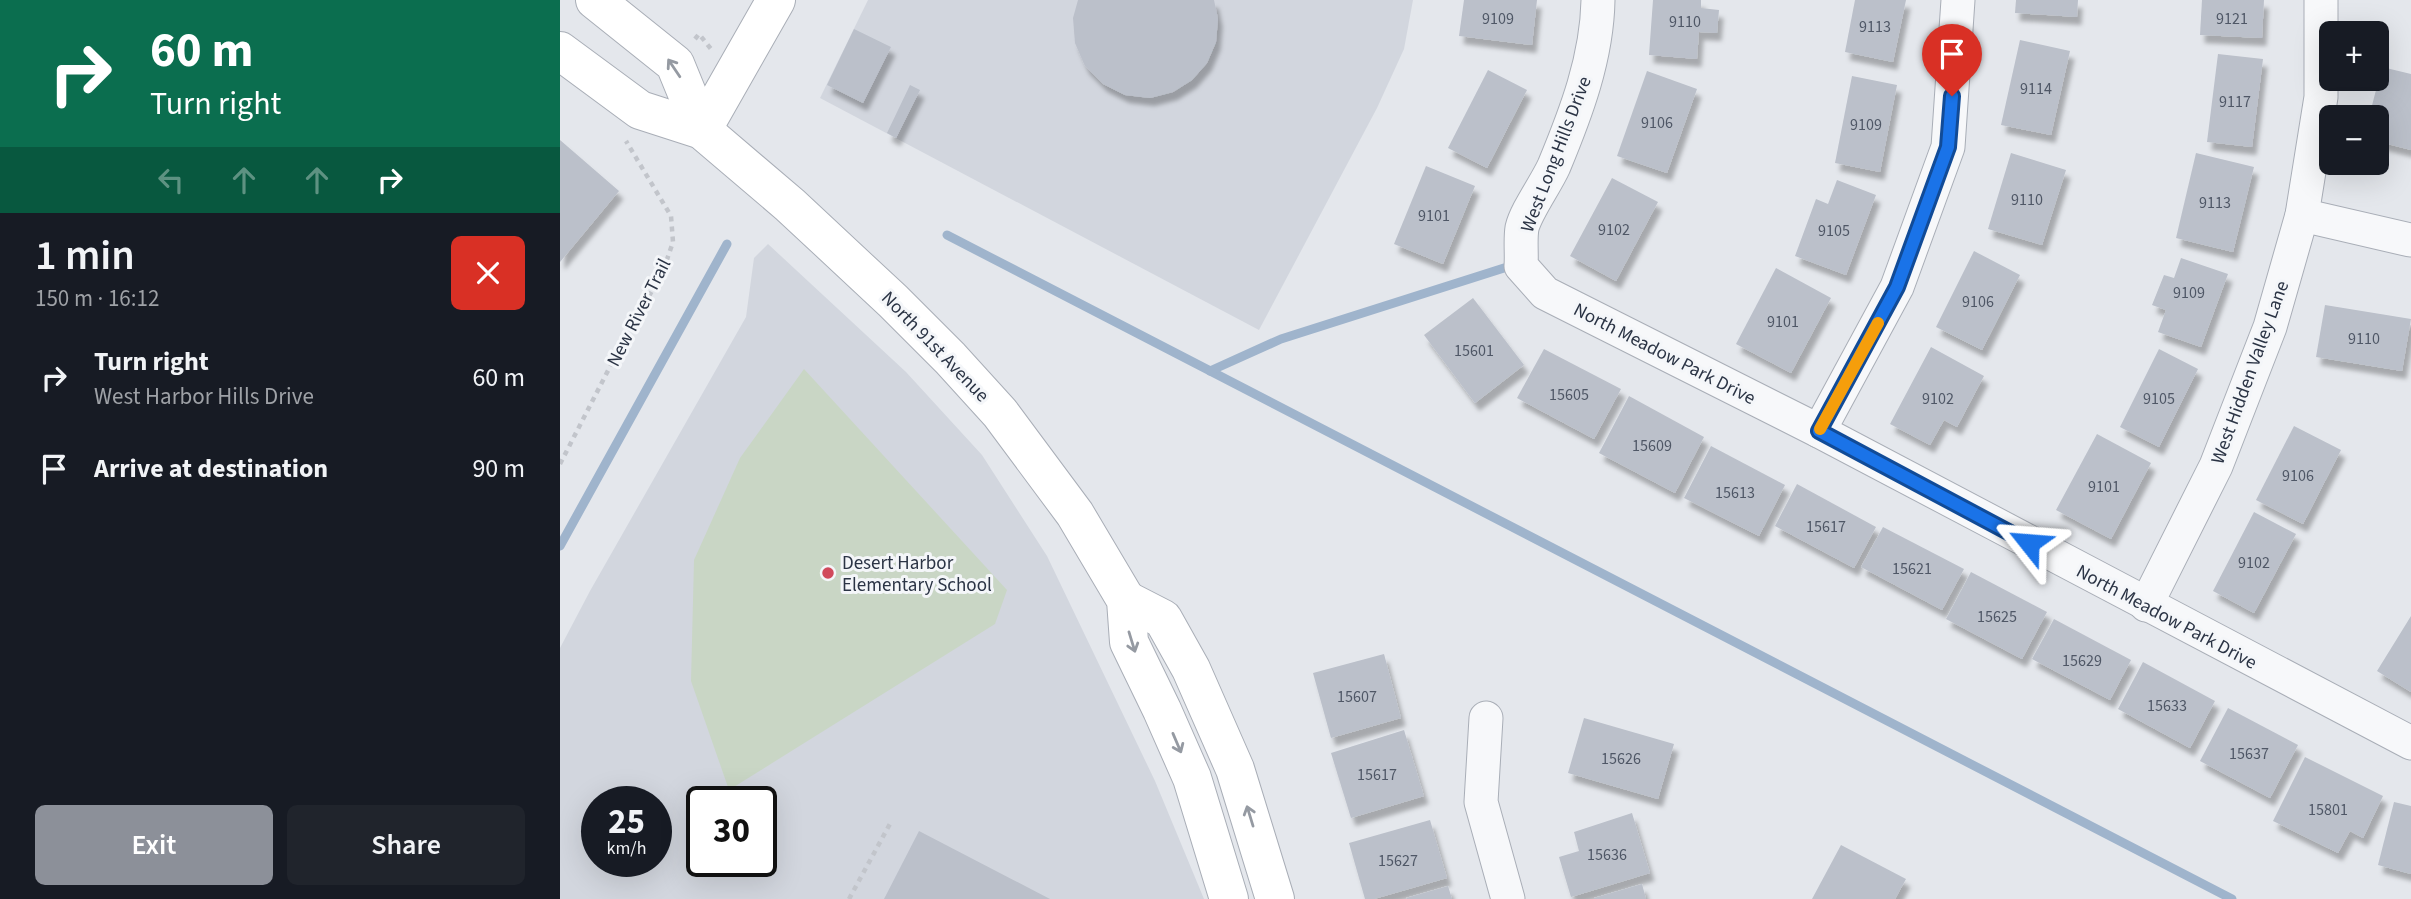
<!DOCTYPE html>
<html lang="en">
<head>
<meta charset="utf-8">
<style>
  body { margin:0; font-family:"Source Sans 3",sans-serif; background:#20242c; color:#f1f3f6; height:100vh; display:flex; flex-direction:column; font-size:26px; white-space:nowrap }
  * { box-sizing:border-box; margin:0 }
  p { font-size:23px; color:#9ea1a6 }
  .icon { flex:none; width:38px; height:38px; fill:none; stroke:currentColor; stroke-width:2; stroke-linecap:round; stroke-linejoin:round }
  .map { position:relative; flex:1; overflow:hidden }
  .details { display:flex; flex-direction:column; background:#171b24; width:560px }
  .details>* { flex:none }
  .guide { background:#0b6e4f; color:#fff; overflow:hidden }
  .fabs { position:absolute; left:1759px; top:21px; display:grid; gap:14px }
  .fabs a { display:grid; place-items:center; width:70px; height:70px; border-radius:10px; background:#171b24; box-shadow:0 7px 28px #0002; font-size:35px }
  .speed { position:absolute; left:21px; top:786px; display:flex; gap:14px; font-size:35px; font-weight:700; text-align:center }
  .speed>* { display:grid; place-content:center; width:91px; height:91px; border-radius:50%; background:#171b24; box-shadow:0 7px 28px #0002; line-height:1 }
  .speed small { font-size:18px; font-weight:400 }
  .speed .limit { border:4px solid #111; border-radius:10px; background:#fff; color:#111 }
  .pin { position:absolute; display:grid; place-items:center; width:60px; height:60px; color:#fff; margin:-72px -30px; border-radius:50% 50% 50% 0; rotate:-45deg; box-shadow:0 0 7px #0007 }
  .pin .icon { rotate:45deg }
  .me { position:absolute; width:77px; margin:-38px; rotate:298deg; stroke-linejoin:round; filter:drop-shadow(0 0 5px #0008) }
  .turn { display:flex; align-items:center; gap:24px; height:147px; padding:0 35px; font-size:32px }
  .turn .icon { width:91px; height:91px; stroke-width:2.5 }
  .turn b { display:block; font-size:49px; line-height:60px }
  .lanes { display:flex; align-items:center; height:66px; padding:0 35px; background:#0003; justify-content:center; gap:35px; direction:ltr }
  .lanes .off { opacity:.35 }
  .round { display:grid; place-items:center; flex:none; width:74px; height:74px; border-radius:10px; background:#20242c }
  .overview { display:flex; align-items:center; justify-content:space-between; height:119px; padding:0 35px }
  h1 { font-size:42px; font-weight:600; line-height:52px }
  .cta { display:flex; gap:14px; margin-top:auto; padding:14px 35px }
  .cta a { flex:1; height:80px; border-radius:10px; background:#8c9099; color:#fff; font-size:28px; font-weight:600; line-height:80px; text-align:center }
  .cta a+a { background:#20242c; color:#f1f3f6 }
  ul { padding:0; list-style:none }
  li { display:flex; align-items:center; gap:21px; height:91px; padding:0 35px }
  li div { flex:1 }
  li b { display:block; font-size:26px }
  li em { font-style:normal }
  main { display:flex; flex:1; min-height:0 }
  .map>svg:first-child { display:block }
  .built { fill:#d2d6de; fill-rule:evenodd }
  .green { fill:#c9d6c5 }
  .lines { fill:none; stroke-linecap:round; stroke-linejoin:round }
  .stream { stroke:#9fb4cc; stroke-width:9 }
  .building { fill:#bbc0ca; filter:url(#shadow) }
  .street-casing { stroke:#a9aeb7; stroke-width:35 }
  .secondary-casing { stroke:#a9aeb7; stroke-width:40 }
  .path { stroke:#c2c5cb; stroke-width:4.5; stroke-dasharray:5 5; stroke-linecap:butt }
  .street { stroke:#f7f8fa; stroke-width:33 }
  .secondary { stroke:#fff; stroke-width:38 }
  .oneway { stroke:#959aa2 }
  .route-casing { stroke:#114b97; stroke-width:18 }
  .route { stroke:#1a73e8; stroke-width:12 }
  .slow { stroke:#f59e0b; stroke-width:12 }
  .poi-dot { fill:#d1495b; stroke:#f4f6f9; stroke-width:2.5 }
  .labels { text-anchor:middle; stroke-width:6; stroke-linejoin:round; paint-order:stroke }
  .number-label { font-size:16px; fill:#4f5766 }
  .street-label { font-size:19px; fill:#2b3445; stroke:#f4f6f9 }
  .poi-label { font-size:19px; fill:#2b3445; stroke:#f4f6f9; text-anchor:start }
</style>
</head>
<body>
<main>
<section class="details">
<div class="guide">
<div class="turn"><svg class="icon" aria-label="right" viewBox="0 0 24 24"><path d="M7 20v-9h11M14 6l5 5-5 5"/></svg><div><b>60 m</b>Turn right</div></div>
<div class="lanes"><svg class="icon off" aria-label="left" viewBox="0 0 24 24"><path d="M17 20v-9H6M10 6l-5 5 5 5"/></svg><svg class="icon off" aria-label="ahead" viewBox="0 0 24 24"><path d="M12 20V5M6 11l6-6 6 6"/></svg><svg class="icon off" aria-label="ahead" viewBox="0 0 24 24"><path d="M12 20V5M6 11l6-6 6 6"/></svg><svg class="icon" aria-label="right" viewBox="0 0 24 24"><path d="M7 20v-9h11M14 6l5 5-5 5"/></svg></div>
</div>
<div class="overview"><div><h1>1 min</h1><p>150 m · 16:12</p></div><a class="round" style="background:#d93025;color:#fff"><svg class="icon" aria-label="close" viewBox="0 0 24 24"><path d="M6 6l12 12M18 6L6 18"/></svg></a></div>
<ul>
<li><svg class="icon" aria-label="right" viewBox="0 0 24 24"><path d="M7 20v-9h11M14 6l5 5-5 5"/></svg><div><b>Turn right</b><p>West Harbor Hills Drive</p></div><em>60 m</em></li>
<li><svg class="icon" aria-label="arrive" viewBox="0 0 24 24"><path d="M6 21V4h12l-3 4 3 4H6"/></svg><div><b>Arrive at destination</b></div><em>90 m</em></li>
</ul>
<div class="cta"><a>Exit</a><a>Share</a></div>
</section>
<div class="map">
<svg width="1851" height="899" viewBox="0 0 1851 899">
  <defs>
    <filter id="shadow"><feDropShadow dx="4.5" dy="8" stdDeviation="2" flood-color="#0004"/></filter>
  </defs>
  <rect width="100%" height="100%" fill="#e4e7ec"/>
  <!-- built -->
  <g class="built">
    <path d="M308,0H853L844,49L817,108L699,330L260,98Z"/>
    <path d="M208,244L346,372L422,455L487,556L595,781L644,899H0V648L30,591L186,317L194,258ZM37,802H96V861H37ZM142,802H201V861H142Z"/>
  </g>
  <!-- green -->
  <path class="green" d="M244,369L447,590L435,624L169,790L131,681L134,560L180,458Z"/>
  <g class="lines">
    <!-- stream -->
    <g class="stream">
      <path d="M387,235L1672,899"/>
      <path d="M650,371L721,339L944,268"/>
      <path d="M0,546L167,244"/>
    </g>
  </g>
  <!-- building -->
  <g class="building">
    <path d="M518,0H654L658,19L656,42L647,63L632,80L613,92L590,98L565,95L543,84L525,66L515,43L513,18Z"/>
    <path d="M904,0H977L972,45L899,36Z"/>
    <path d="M1093,0H1141V8L1159,10L1157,33L1139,32L1137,59L1089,55Z"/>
    <path d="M1295,0H1346L1333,62L1285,52Z"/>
    <path d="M1456,0H1518L1517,17L1455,13Z"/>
    <path d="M1642,0H1704L1702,38L1640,35Z"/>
    <path d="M294,29L331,47L303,103L267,85Z"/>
    <path d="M1460,40L1510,51L1491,135L1441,125Z"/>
    <path d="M1658,54L1703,59L1692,147L1647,142Z"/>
    <path d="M1822,67L1851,74V150L1816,141V117H1809Z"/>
    <path d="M928,70L967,90L927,168L888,148Z"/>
    <path d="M1087,71L1137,89L1107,173L1057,156Z"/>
    <path d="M1292,76L1337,85L1320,172L1275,163Z"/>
    <path d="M350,85L360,90L336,138L327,133Z"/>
    <path d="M0,140L59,191L0,262Z"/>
    <path d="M1451,153L1506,170L1482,245L1428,229Z"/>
    <path d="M1636,153L1694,167L1673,252L1616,238Z"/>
    <path d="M866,166L915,186L883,264L834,244Z"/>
    <path d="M1052,178L1098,202L1056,281L1010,256Z"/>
    <path d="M1277,180L1316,195L1286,275L1235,256L1256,199L1268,204Z"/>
    <path d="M1414,251L1460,275L1422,350L1376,327Z"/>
    <path d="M1621,258L1668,274L1641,347L1598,332L1606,310L1592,305L1604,275L1614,278Z"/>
    <path d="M1216,268L1271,298L1231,373L1176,344Z"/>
    <path d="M913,298L964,365L915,403L864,335Z"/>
    <path d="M1765,305L1851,319L1842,371L1756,357Z"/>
    <path d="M1371,347L1424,376L1397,427L1384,420L1370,445L1330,424Z"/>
    <path d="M984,349L1061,389L1034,439L957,398Z"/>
    <path d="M1599,349L1638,369L1599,447L1560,427Z"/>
    <path d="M1069,396L1144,437L1115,493L1039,453Z"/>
    <path d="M1734,426L1781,450L1743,524L1696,500Z"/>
    <path d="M1537,434L1591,463L1551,539L1496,510Z"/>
    <path d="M1151,446L1225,485L1199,536L1124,498Z"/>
    <path d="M1237,484L1316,527L1294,568L1215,526Z"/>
    <path d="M1694,512L1736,534L1694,613L1653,591Z"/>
    <path d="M1323,527L1404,569L1382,610L1301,567Z"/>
    <path d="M1411,572L1487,612L1462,659L1386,619Z"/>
    <path d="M1851,616V692L1817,671Z"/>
    <path d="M1494,619L1571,660L1550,700L1472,659Z"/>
    <path d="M824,654L841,718L771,738L753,673Z"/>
    <path d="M1583,662L1655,701L1630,748L1558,709Z"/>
    <path d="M1668,708L1738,745L1710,798L1640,761Z"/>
    <path d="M1024,718L1114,744L1098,799L1008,773Z"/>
    <path d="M844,730L864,796L791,818L771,753Z"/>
    <path d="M1745,757L1823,796L1803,838L1790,831L1778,853L1713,821Z"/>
    <path d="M1834,802L1851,806V874L1818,865Z"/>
    <path d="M1072,813L1090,873L1011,897L999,857L1019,851L1014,832Z"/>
    <path d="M870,820L887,878L814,899H805L789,843Z"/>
    <path d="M359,831L490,899H324Z"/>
    <path d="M1281,845L1346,879L1335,899H1252Z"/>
    <path d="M1082,884L1086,899H1034V898Z"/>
    <path d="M888,886L892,899H847L846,898Z"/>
  </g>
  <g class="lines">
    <defs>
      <g id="street">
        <path d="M1038,0C1037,58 1016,113 994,166C986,184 966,211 962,228C960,240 962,254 961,266L985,293L1259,431L1851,743"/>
        <path d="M1742,215L1850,240"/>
        <path d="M1259,431L1337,287L1388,147L1398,0"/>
        <path d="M1586,605L1656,466L1710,327L1742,215L1761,97V0"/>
        <path d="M926,718L921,802L948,899"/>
      </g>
      <g id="secondary">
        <path d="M35,0L115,64L142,130"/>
        <path d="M0,51L80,110L142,130L230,205L333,301L390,358L440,413L515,514L566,600L569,642L602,710L632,778L669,899"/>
        <path d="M142,130L216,0"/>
        <path d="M566,600L603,619L631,669L675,769L715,899"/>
      </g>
    </defs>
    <!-- street casing -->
    <use href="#street" class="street-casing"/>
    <!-- secondary casing -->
    <use href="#secondary" class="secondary-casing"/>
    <!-- path -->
    <g class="path">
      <path d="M135,39L139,34L151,49"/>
      <path d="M0,464L55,357L103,271L113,242L111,216L66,141"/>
      <path d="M289,899L331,822"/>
    </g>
    <!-- street -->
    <use href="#street" class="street"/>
    <!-- secondary -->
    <use href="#secondary" class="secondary"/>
  </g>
  <!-- one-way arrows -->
  <defs><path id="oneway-shaft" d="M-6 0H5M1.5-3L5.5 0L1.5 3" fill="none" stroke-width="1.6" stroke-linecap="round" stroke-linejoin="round" transform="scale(1.75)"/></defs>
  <g class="oneway">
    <use href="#oneway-shaft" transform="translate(114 68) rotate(-124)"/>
    <use href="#oneway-shaft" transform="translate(572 642) rotate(73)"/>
    <use href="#oneway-shaft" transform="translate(617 743) rotate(67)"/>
    <use href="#oneway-shaft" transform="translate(690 816) rotate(-107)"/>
  </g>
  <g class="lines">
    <defs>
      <path id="route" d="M1392,96L1388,147L1337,287L1259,431L1469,543"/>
    </defs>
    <!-- route casing -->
    <use href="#route" class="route-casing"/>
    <!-- route -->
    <use href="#route" class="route"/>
    <!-- slow -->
    <path class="slow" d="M1260,429L1318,323"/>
  </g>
  <!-- markers -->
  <circle class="poi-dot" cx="268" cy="573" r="7"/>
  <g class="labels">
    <!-- number labels -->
    <g class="number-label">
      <text x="938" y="24">9109</text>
      <text x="1672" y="24">9121</text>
      <text x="1125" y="27">9110</text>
      <text x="1315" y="32">9113</text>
      <text x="1476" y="94">9114</text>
      <text x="1675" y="107">9117</text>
      <text x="1097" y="128">9106</text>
      <text x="1306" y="130">9109</text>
      <text x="1467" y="205">9110</text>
      <text x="1655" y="208">9113</text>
      <text x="874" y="221">9101</text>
      <text x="1054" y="235">9102</text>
      <text x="1274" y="236">9105</text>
      <text x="1629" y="298">9109</text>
      <text x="1418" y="307">9106</text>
      <text x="1223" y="327">9101</text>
      <text x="1804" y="344">9110</text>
      <text x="914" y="356">15601</text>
      <text x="1009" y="400">15605</text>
      <text x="1378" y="404">9102</text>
      <text x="1599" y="404">9105</text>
      <text x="1092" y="451">15609</text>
      <text x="1738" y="481">9106</text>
      <text x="1544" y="492">9101</text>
      <text x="1175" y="498">15613</text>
      <text x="1266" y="532">15617</text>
      <text x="1694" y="568">9102</text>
      <text x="1352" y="574">15621</text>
      <text x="1437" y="622">15625</text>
      <text x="1522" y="666">15629</text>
      <text x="797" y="702">15607</text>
      <text x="1607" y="711">15633</text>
      <text x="1689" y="759">15637</text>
      <text x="1061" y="764">15626</text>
      <text x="817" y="780">15617</text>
      <text x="1768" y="815">15801</text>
      <text x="1047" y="860">15636</text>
      <text x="838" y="866">15627</text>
    </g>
    <!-- street labels -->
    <g class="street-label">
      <text transform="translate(995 154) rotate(-69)" y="7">West Long Hills Drive</text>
      <text transform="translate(78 312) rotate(-63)" y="7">New River Trail</text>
      <text transform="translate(376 346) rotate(46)" y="7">North 91st Avenue</text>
      <text transform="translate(1105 353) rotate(27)" y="7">North Meadow Park Drive</text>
      <text transform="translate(1689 372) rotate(-70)" y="7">West Hidden Valley Lane</text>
      <text transform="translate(1607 616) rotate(28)" y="7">North Meadow Park Drive</text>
    </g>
    <!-- poi labels -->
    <g class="poi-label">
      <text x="282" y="569">Desert Harbor<tspan x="282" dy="22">Elementary School</tspan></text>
    </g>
  </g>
</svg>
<div class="fabs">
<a>+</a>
<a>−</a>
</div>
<div class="speed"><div>25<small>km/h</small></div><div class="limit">30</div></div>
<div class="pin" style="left:1392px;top:96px;background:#d93025"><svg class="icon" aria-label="arrive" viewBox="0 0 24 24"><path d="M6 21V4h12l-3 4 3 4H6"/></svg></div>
<svg class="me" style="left:1469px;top:543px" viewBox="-20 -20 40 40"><path d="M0-17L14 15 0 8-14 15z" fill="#1a73e8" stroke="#fff" stroke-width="4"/></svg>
</div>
</main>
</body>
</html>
